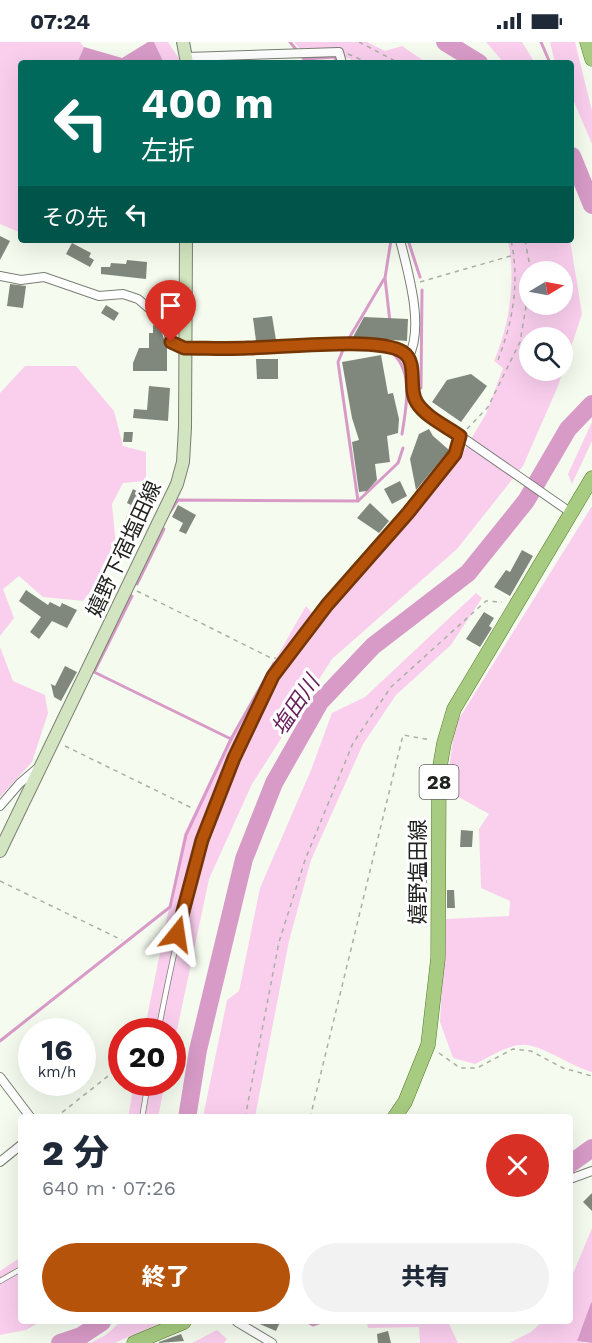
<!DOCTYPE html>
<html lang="ja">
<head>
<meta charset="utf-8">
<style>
  body { margin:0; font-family:"Work Sans","Noto Sans JP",sans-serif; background:#f2f2f3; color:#1f2937; height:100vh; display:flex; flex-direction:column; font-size:22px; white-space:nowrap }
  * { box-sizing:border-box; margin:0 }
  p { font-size:20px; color:#747a83 }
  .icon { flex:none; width:33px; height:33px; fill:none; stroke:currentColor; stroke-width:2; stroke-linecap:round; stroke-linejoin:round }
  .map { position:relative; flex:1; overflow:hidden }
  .sheet { position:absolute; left:18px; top:1072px; width:555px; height:210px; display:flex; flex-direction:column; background:#fff; border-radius:6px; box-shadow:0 6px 24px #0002 }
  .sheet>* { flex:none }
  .banner { position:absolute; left:18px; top:18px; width:556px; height:183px; border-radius:6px; box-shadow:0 6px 24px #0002; background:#00695c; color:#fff; overflow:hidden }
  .needle { width:39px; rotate:80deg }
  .tools { position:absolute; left:519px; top:219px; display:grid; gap:12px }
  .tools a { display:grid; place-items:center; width:54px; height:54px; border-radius:50%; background:#fff; box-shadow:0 6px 24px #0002; font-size:30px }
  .speed { position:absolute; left:18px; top:976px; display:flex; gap:12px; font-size:30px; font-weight:700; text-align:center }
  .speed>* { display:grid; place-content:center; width:78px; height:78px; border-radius:50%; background:#fff; box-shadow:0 6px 24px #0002; line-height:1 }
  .speed small { font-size:15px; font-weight:400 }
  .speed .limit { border:9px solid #d22; background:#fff; color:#111 }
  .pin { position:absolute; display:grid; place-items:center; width:51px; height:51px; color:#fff; margin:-62px -26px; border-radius:50% 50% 50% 0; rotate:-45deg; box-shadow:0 0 6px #0007 }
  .pin .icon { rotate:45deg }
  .me { position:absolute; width:66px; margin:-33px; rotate:15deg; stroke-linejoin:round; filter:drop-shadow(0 0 4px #0008) }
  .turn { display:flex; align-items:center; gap:21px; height:126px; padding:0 24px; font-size:27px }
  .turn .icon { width:78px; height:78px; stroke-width:2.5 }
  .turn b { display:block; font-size:42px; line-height:51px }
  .then { display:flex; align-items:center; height:57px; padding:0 24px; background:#0003; gap:12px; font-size:22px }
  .round { display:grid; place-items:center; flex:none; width:63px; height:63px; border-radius:32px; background:#f2f2f3 }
  .summary { display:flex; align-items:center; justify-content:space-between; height:102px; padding:0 24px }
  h1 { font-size:36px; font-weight:800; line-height:45px }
  .primary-button { display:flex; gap:12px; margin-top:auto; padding:12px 24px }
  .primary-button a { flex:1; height:69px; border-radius:36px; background:#b45309; color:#fff; font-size:24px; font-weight:800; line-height:69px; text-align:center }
  .primary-button a+a { background:#f2f2f3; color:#1f2937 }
  .status { display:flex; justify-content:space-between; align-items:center; height:42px; padding:0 30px; background:#fff; direction:ltr }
  .status svg { height:16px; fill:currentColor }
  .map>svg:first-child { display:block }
  .green { fill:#facfee; fill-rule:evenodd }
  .water { fill:#d89bc8 }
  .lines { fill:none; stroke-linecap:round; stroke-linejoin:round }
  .stream { stroke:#d89bc8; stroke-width:3 }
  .river { stroke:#d89bc8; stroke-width:18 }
  .building { fill:#80877c }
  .lane-casing { stroke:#797f74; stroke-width:6 }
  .street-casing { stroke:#797f74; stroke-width:10 }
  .secondary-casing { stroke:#797f74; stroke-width:14 }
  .primary-casing { stroke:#527928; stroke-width:15 }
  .path { stroke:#aaafa5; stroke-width:1.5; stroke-dasharray:4.5 4.5; stroke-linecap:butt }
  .lane { stroke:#fff; stroke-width:4.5 }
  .street { stroke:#fff; stroke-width:8 }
  .secondary { stroke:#d3e5c0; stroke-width:12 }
  .primary { stroke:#a7cb81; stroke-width:14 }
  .route-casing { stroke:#753606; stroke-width:15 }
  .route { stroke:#b45309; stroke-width:10 }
  .labels { text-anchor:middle; stroke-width:6; stroke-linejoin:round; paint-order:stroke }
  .shield { fill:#fff; stroke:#646562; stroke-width:1.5 }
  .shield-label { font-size:20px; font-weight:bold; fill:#21231f }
  .street-label { font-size:21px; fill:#21231f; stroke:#fff }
  .water-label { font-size:22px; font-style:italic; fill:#661f59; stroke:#fff }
</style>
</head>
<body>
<div class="status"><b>07:24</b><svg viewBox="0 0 49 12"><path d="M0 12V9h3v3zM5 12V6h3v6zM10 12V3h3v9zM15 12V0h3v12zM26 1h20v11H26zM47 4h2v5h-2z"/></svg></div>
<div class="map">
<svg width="592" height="1301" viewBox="0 0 592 1301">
  <rect width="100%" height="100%" fill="#f5fcef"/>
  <!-- green -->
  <g class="green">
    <path d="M0,0H80L84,5L77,21H21V191L0,182Z"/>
    <path d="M154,0H168L182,21H164Z"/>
    <path d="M294,0H367L385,9L402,4L427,21H357L348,16L306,14Z"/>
    <path d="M486,0H522L535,21H504Z"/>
    <path d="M550,0H575L592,69V102L572,55V21H555Z"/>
    <path d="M508,198H570L582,272L558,344L523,424L457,507L332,617L252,742L209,837L173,1007L172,990H144L184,792L229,698L306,564L312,571L324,573L460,415L486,372L503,326L494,319C510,280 516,240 508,198ZM530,230H562V262H530ZM530,296H562V328H530Z"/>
    <path d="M25,324H76L114,369L123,404L146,410V439L123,441L112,462L117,514L83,559L43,555L19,534L3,547L14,576L0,594V351Z"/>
    <path d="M592,380V399L572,442L568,432Z"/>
    <path d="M592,464V1030C571,1024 553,1010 532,1004C514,998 490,1015 475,1022L453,1016L440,980L446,877L509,874L510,859L481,846L479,787L489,772L446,748L455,683Z"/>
    <path d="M476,551L482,556L451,603L396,653L363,702L311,818L289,899L255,1075H203L227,958L239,949L260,846L311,728L332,671L365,655Z"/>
    <path d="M0,605L13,639L45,653L48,671L32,720L0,755Z"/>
    <path d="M134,1041H165L158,1075L128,1076Z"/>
    <path d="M592,1186V1260L577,1299L586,1301H509L531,1290L542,1280H570V1239Z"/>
    <path d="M21,1215V1280H40L26,1288L0,1293V1229Z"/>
    <path d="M120,1280H163L115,1301H90L106,1293Z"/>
    <path d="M367,1280H448L458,1301H420L419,1285L368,1286Z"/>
    <path d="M217,1288L227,1297L224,1301H192Z"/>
  </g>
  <!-- water -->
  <g class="water">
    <path d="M148,0H154L164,21H77L84,5L122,16Z"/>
    <path d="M592,1260V1301L577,1299L591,1261Z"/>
  </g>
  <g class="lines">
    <!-- stream -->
    <g class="stream">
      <path d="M290,0L304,17L335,15L337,21"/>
      <path d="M541,0L550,21"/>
      <path d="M408,198L420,235"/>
      <path d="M390,280L385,236L391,198"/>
      <path d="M348,298L384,237"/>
      <path d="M390,309C415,328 406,365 402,392"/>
      <path d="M421,346L422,248"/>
      <path d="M358,459L398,421L403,406"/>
      <path d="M170,470L178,458L358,459L338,320L343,308"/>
      <path d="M137,542L164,487"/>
      <path d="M231,697L274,621"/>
      <path d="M0,999L170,865L186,793L231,697L94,630L132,554"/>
      <path d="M307,1280L313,1283L321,1280"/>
    </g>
    <!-- river -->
    <g class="river">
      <path d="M445,0L479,21"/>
      <path d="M572,114L592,163"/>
      <path d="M187,1076L198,1008L244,817L274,741L320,660L373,604L468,531L526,459L568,387L592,362"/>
      <path d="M570,1122L592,1106"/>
      <path d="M60,1301L81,1294L102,1280"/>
    </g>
  </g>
  <!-- building -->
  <g class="building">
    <path d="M0,194L10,199L0,218Z"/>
    <path d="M72,201L91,211L89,215L94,218L90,225L66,212Z"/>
    <path d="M127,218L147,220L146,237L101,232V225H110L111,221L126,222Z"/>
    <path d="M10,242L26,244L23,266L7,264Z"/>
    <path d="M106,263L119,271L114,279L101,271Z"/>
    <path d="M272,274L276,298L256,299L253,276Z"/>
    <path d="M364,275L408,277L407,299L353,295Z"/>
    <path d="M153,283L160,285L167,306V329H133V321L139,306H149V291H153Z"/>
    <path d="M381,313L388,352L393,351L399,377L398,391L387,394L390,420L375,422L377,438L367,449L359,450L352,400L359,398L352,376L342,320Z"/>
    <path d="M256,317H278V337H257Z"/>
    <path d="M471,332L487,344L461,380L432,360L447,338Z"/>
    <path d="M149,344L170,346L168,379L133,376L134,367L147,368Z"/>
    <path d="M429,387L433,394L449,408L416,448L410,417L419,392Z"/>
    <path d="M124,390H133L132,400H123Z"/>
    <path d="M400,439L407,454L392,462L384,447Z"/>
    <path d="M133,447L146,454L129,490L122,487L131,463L127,461Z"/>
    <path d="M370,461L389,479L379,491L357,476Z"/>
    <path d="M178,463L196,473L186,492L179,489L183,481L172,475Z"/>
    <path d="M522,508L533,514L510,554L494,545L506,528L510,530Z"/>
    <path d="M26,548L48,563L50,560L60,565L62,561L77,568L67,586L52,579L39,597L30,590L41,575L19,559Z"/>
    <path d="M484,570L494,576L489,584L492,586L480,605L466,597Z"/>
    <path d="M65,624L77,630L61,659L54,655L51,642L55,644Z"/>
    <path d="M461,788L473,789L472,805H460Z"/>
    <path d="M425,817L427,841L418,842L416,818Z"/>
    <path d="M447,848H454L455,866H447Z"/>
    <path d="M592,1151V1169L583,1160Z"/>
    <path d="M255,1280H280L276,1289Z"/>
    <path d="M388,1289L391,1301H378L377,1292Z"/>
    <path d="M181,1292L184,1299L159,1301V1300Z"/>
  </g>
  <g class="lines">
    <defs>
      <g id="lane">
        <path d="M158,990C179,881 200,787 248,686C257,669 264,649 274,633C307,581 351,535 392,489C416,461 450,430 460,394"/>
        <path d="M142,1076L148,1041"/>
        <path d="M0,1239L21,1227"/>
      </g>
      <g id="street">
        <path d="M187,15L339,10L342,21"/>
        <path d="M400,198C408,230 425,286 408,316"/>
        <path d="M0,234L21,238L44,235L99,254L123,252L138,257L166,281L171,301L184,306C205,306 227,307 248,306C280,306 380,294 403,310C418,320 406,349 423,368L570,470"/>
        <path d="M0,764L20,741L40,724"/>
        <path d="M0,1035L31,1076"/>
        <path d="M0,1120L21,1103"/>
        <path d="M570,1137L592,1129"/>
        <path d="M237,1280L272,1301"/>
      </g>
      <g id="secondary">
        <path d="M183,0L187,21"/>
        <path d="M0,809L177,442L183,420L185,385L186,198"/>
      </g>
      <g id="primary">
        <path d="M587,0L592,17"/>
        <path d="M394,1076L405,1060L428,1003L438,916L439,730L444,701L454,667L592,436"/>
        <path d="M134,1301L184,1280"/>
      </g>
    </defs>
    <!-- lane casing -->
    <use href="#lane" class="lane-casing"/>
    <!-- street casing -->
    <use href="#street" class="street-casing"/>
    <!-- secondary casing -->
    <use href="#secondary" class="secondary-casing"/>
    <!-- primary casing -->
    <use href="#primary" class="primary-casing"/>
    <!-- path -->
    <g class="path">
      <path d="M359,0L399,21"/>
      <path d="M348,12L369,21"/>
      <path d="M525,198L531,230"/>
      <path d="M420,240L514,213"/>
      <path d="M498,318C513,279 520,240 511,198"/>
      <path d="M467,387L488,365L520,300L530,241"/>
      <path d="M137,549L271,616H276"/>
      <path d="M65,704L194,767"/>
      <path d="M0,839L122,898"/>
      <path d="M439,1011L460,1026H477L513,1007L531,1009L563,1026L592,1034"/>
      <path d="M55,1076L122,1023"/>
      <path d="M245,1076L279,900L305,818L353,701L391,645L486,559L502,560"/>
      <path d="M310,1076L403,693L431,698"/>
    </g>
    <!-- lane -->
    <use href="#lane" class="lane"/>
    <!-- street -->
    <use href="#street" class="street"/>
    <!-- secondary -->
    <use href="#secondary" class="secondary"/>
    <!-- primary -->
    <use href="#primary" class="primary"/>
  </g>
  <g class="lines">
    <defs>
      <path id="route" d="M171,300L184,306C206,306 227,307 248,306C280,306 379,294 403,310C419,321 407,346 417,361C426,375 446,384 460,394L455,412L408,471L327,563L273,634L234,716L202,798L177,892"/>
    </defs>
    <!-- route casing -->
    <use href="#route" class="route-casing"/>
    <!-- route -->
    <use href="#route" class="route"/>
  </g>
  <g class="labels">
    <!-- shield labels -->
    <rect class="shield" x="419.5" y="723" width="39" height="34" rx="4.5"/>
    <g class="shield-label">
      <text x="439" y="747">28</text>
    </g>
    <!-- street labels -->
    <g class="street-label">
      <text transform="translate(124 507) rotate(-65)" y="7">嬉野下宿塩田線</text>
      <text transform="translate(418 830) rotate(-90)" y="7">嬉野塩田線</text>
    </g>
    <!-- water labels -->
    <g class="water-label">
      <text transform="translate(295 663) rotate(-56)" y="8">塩田川</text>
    </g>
  </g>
</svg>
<div class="tools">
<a><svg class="needle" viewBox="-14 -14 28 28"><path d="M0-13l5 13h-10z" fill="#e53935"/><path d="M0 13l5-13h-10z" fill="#747a83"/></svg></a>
<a><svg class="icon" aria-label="search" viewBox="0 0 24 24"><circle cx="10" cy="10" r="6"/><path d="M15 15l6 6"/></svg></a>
</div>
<div class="speed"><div>16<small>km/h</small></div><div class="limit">20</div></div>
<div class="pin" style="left:171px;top:300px;background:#d93025"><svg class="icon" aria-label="arrive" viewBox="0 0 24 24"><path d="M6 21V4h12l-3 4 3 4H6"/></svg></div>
<svg class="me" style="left:177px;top:892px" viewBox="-20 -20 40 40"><path d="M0-17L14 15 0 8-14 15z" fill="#b45309" stroke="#fff" stroke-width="4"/></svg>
<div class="banner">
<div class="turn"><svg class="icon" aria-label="left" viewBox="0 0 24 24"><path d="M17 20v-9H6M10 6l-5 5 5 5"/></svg><div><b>400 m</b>左折</div></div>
<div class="then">その先<svg class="icon" aria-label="left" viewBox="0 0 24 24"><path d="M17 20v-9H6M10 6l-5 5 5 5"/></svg></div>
</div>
<section class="sheet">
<div class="summary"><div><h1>2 分</h1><p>640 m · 07:26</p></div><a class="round" style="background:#d93025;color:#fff"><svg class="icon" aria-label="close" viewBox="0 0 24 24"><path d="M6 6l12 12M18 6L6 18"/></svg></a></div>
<div class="primary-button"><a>終了</a><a>共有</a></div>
</section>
</div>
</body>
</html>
